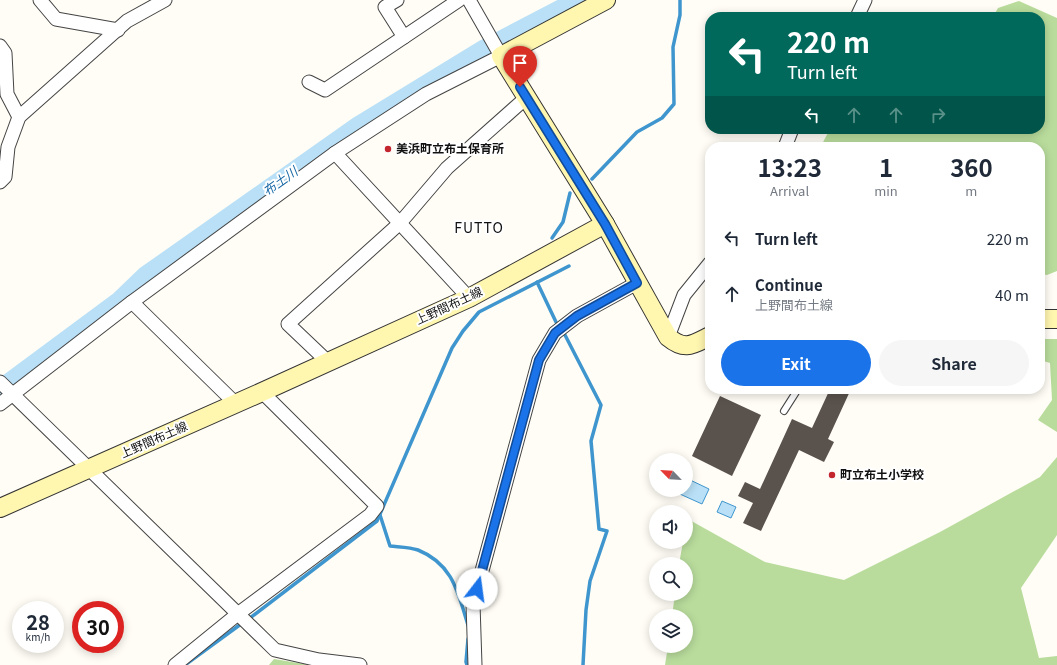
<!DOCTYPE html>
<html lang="en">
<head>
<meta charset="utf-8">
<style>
  body { margin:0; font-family:Georgia,"Noto Sans JP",serif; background:#f6f6f7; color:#1f2937; height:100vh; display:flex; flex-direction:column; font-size:15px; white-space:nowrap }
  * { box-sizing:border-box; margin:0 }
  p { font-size:13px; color:#747a83 }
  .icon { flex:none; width:22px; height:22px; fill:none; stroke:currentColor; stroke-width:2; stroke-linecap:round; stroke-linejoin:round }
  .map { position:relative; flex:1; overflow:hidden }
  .details { position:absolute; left:705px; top:142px; width:340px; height:252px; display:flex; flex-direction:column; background:#fff; border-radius:16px; box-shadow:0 2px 10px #0003 }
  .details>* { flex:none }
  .guide { position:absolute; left:705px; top:12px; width:340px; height:122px; border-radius:16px; box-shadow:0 2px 10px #0003; background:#00695c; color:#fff; overflow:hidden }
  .needle { width:26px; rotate:295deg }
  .fabs { position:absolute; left:649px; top:453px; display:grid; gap:8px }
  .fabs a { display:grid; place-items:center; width:44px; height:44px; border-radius:50%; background:#fff; box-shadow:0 2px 10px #0003; font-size:20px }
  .speed { position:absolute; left:12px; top:601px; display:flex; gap:8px; font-size:20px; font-weight:700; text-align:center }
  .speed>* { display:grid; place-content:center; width:52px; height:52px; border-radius:50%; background:#fff; box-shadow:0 2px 10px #0003; line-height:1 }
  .speed small { font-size:10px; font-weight:400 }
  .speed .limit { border:6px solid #d22; background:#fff; color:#111 }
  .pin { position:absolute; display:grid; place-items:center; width:34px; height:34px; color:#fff; margin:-41px -17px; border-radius:50% 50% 50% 0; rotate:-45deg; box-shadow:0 0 4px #0007 }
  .pin .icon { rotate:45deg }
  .me { position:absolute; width:44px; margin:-22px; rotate:15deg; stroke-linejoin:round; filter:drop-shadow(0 0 3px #0008) }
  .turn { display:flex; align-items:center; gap:14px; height:84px; padding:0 16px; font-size:18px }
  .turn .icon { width:52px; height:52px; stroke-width:2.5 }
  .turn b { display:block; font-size:28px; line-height:34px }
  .lanes { display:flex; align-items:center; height:38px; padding:0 16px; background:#0003; justify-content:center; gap:20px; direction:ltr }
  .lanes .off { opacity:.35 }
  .eta { display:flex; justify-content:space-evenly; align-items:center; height:68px; text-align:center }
  .eta b { font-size:24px; font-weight:700; line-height:28px }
  .action { display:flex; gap:8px; margin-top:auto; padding:8px 16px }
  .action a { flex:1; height:46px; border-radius:24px; background:#1a73e8; color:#fff; font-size:16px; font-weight:700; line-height:46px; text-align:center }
  .action a+a { background:#f6f6f7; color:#1f2937 }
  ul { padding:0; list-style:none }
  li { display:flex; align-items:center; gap:12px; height:56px; padding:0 16px }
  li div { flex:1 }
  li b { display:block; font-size:15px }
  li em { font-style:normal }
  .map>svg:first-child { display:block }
  .forest { fill:#b9dc9c }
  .water { fill:#b9e0f7; stroke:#3f96cf }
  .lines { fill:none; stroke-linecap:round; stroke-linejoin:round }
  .stream { stroke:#3f96cf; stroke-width:3.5 }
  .river { stroke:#b9e0f7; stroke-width:20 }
  .building { fill:#5a524d }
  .lane-casing { stroke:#444; stroke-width:8 }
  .street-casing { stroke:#444; stroke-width:15 }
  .secondary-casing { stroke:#333; stroke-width:20 }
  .lane { stroke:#fff; stroke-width:6 }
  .street { stroke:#fff; stroke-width:13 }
  .secondary { stroke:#fff6b0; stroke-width:18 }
  .route-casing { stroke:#114b97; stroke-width:10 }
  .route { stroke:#1a73e8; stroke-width:7 }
  .poi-dot { fill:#c4262e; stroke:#fff; stroke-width:1.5 }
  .labels { text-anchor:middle; stroke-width:4; stroke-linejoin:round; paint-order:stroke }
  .poi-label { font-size:12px; font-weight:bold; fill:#111; stroke:#fff; text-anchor:start }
  .street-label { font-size:12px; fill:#111; stroke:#fff }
  .water-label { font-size:13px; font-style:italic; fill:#1768a6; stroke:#fff }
  .quarter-label { font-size:14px; letter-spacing:1px; fill:#111; stroke:#fff }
</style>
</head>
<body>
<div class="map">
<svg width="1057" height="665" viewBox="0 0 1057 665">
  <rect width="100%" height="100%" fill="#fffdf5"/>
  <!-- forest -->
  <g class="forest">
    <path d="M1019,1L1057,18V271L1047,275L1040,274V147L821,146L830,129H1040V17H993L998,8Z"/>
    <path d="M1040,339H1057V432L1038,420L1052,400L1050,363L1040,360Z"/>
    <path d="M1057,457V535L1021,588L1039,658L1057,656V665H665L668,646H686V616H672L675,594H686V564H679L683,542H686V518L765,562L844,580L940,532L1040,477Z"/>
    <path d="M274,659L310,665H269Z"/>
  </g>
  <!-- water -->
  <g class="water">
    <path d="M686,478L709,489L702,504L671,490H686Z"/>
    <path d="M722,501L736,507L731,518L717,512Z"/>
  </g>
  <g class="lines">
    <!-- stream -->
    <g class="stream">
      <path d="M592,179L637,132L662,118L674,104L673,47L680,15V0"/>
      <path d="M552,238L563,222L570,193"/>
      <path d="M537,282L556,322"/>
      <path d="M565,335L601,405L591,441L599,529L607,531L590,581L586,610L583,665"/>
      <path d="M380,515L390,546C399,547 410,547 418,550C453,564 458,593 468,625"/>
      <path d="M250,618L377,521L452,348L463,331L479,312L569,266"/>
      <path d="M185,665L241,624"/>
      <path d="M467,665L466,662L468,639"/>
    </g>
    <!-- river -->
    <path class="river" d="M0,390L120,301L146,276L359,126L485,49L579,0"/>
  </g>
  <!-- building -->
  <g class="building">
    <path d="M830,389H851L828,439L834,442L824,462L799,450L761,531L743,523L753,503L738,496L745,482L760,489L792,419L812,428Z"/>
    <path d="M720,396L761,415L732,476L692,456Z"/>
  </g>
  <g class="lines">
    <defs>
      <path id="lane" d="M784,411L798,389"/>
      <g id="street">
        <path d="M40,0L56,19L118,30"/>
        <path d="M397,0L385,7L404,37"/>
        <path d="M857,17L865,0"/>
        <path d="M0,46L5,53L7,94L19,117"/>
        <path d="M309,82L325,90L459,0"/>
        <path d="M785,147L792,129"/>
        <path d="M335,153L469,298"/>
        <path d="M0,182L5,177L8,147L19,117L127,21L165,0"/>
        <path d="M132,302L235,403"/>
        <path d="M668,337L684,295L710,263"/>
        <path d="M328,362L288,324L400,223L447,168L527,97"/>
        <path d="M0,382L275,650L319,660L360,665"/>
        <path d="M0,404L132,302L335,153L426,94L501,56L469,0"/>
        <path d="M175,665L239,613L370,515L377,506L262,392"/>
        <path d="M475,665L473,604L539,360L555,333L577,316L637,283"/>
      </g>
      <g id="secondary">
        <path d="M605,224L668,337C685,351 692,345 710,336"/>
        <path d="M1040,319H1057"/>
        <path d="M0,508L262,392L469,298L605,224L501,56L606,0"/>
      </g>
    </defs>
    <!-- lane casing -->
    <use href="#lane" class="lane-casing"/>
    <!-- street casing -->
    <use href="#street" class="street-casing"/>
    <!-- secondary casing -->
    <use href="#secondary" class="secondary-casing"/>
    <!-- lane -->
    <use href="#lane" class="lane"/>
    <!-- street -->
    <use href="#street" class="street"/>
    <!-- secondary -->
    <use href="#secondary" class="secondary"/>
  </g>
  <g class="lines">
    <defs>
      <path id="route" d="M477,589L539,360L555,333L577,316L637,283L605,224L520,87"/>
    </defs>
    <!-- route casing -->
    <use href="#route" class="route-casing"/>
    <!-- route -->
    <use href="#route" class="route"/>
  </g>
  <!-- markers -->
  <g class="poi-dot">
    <circle cx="388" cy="149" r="4"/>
    <circle cx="832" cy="475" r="4"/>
  </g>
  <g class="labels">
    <!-- poi labels -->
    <g class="poi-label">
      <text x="396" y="153">美浜町立布土保育所</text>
      <text x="840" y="479">町立布土小学校</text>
    </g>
    <!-- street labels -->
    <g class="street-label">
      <text transform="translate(449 306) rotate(-25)" y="4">上野間布土線</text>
      <text transform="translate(154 440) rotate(-24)" y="4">上野間布土線</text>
    </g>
    <!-- water labels -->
    <g class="water-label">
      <text transform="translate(280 181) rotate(-36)" y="5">布土川</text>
    </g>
    <!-- quarter labels -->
    <g class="quarter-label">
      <text x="479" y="233">FUTTO</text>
    </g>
  </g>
</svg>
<div class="fabs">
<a><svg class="needle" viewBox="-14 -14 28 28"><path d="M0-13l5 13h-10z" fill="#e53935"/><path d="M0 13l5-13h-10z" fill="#747a83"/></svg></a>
<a><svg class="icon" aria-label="sound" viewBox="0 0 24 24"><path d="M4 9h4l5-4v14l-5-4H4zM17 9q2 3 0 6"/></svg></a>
<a><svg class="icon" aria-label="search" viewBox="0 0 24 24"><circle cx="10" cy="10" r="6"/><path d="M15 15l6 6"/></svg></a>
<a><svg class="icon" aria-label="layers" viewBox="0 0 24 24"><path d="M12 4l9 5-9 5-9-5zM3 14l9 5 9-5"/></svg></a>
</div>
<div class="speed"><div>28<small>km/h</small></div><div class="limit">30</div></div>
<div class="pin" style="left:520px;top:87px;background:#d93025"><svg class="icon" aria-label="arrive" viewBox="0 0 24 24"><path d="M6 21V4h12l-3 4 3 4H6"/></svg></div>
<svg class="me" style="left:477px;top:589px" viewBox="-20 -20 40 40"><circle r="19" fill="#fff"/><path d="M0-13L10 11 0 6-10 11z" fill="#1a73e8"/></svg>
<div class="guide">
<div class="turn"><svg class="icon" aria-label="left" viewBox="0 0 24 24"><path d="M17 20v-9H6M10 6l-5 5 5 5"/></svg><div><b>220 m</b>Turn left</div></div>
<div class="lanes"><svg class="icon" aria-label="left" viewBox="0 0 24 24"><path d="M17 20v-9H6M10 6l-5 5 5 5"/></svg><svg class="icon off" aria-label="ahead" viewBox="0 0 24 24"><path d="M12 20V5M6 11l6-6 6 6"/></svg><svg class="icon off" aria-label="ahead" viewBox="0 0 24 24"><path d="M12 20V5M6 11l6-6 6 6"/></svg><svg class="icon off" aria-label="right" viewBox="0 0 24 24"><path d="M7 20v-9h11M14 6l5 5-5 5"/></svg></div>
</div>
<section class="details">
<div class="eta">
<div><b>13:23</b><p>Arrival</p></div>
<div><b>1</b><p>min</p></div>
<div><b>360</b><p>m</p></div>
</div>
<ul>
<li><svg class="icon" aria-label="left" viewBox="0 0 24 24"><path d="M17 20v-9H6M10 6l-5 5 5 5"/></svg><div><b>Turn left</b></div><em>220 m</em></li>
<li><svg class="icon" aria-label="ahead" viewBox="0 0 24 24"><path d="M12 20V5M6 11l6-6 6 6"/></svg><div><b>Continue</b><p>上野間布土線</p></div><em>40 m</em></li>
</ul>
<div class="action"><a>Exit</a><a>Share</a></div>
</section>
</div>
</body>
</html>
